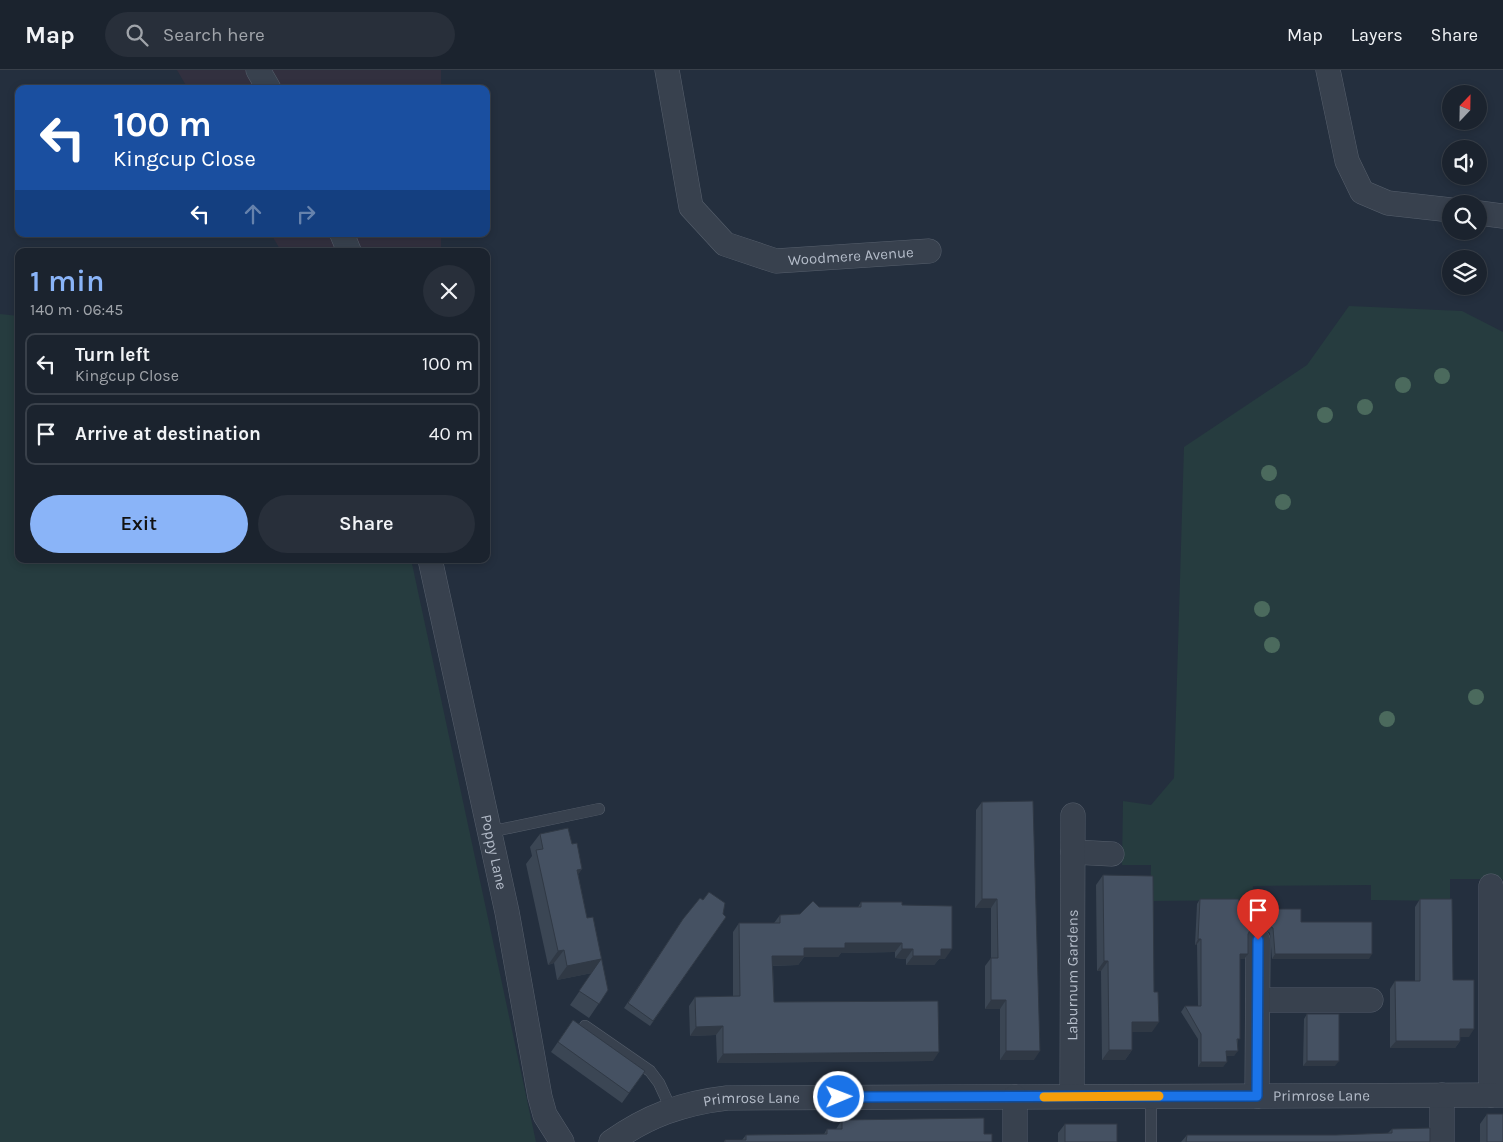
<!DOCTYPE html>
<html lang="en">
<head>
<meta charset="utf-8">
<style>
  body { margin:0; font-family:Karla,sans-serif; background:#282f3a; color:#f1f3f6; height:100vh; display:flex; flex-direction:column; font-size:19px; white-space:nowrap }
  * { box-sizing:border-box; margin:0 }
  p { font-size:16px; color:#a0a4aa }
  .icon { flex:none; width:28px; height:28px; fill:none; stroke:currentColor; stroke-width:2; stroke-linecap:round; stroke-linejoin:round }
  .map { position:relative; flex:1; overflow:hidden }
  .drawer { position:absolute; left:15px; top:178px; width:475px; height:315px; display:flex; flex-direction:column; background:#1b232e; border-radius:10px; box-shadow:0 2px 8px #0003,0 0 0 1px #39404a }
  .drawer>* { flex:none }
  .hud { position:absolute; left:15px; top:15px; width:475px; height:152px; border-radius:10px; box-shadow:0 2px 8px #0003,0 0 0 1px #39404a; background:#1a4fa0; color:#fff; overflow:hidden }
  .needle { width:32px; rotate:22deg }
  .buttons { position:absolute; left:1442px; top:15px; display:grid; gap:10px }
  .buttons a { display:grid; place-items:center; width:45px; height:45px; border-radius:50%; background:#1b232e; box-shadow:0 2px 8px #0003,0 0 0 1px #39404a; font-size:25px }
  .pin { position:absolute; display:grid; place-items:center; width:42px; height:42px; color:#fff; margin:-51px -21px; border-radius:50% 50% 50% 0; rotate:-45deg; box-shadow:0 0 5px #0007 }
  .pin .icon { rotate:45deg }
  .me { position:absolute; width:55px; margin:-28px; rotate:89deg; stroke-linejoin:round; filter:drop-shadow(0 0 4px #0008) }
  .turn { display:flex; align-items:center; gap:18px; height:105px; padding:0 15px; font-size:22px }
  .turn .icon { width:65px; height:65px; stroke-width:2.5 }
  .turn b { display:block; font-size:35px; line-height:42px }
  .lanes { display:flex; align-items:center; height:48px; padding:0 15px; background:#0003; justify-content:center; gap:25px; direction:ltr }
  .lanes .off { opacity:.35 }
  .round { display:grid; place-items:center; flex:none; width:52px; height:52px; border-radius:26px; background:#282f3a }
  .headline { display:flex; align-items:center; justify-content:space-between; height:85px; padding:0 15px }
  h1 { font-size:30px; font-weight:600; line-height:38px; color:#8ab4f8 }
  .cta { display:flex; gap:10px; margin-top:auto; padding:10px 15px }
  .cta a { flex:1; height:58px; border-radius:30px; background:#8ab4f8; color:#111; font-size:20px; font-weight:600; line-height:58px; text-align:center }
  .cta a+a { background:#282f3a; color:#f1f3f6 }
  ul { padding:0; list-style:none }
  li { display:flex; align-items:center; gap:15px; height:62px; margin:0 10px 8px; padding:0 5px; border:2px solid #39404a; border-radius:10px }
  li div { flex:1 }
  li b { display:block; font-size:19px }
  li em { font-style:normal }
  header { display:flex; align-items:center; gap:30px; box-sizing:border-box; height:70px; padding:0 25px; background:#1b232e; border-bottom:1px solid #39404a }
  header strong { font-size:24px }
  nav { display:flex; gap:28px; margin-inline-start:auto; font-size:18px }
  .search { width:350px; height:45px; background:#282f3a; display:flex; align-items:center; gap:12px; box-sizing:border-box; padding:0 18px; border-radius:28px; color:#a0a4aa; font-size:19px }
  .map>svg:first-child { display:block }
  .medical { fill:#32303f }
  .green { fill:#263c3f }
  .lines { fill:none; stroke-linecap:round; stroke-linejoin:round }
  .service-casing { stroke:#565f6c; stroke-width:12 }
  .minor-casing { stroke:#565f6c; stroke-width:25 }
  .service { stroke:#38414e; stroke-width:11 }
  .minor { stroke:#38414e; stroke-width:24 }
  .tree { fill:#4b6a5d }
  .wall { fill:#3b4654 }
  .shaded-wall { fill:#303945 }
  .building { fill:#455162; stroke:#303945 }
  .route-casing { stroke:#114b97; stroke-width:12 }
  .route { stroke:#1a73e8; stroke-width:9 }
  .slow { stroke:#f59e0b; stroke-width:9 }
  .labels { text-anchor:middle; stroke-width:4.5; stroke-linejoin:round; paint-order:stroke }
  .street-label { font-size:15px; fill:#b4bcc9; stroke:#1d2633 }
</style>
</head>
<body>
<header>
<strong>Map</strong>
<div class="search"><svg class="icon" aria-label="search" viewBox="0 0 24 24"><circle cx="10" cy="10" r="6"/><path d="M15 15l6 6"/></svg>Search here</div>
<nav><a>Map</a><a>Layers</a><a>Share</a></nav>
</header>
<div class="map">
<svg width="1503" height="1072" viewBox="0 0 1503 1072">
  <rect width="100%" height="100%" fill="#242f3e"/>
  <!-- medical -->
  <g class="medical">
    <path d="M177,0H441V19H188Z"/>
    <path d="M271,164H441V181H281Z"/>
  </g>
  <!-- green -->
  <g class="green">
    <path d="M1349,236L1462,241L1503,262V809H1450V831L1371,830V815L1253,816L1252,830L1150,831L1151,795H1122L1123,731L1151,735L1174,708L1184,377L1307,295Z"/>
    <path d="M0,244L19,246V489H411L536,1072H0Z"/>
  </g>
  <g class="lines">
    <defs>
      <g id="service">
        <path d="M489,762L599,739"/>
        <path d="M585,956L650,1001L659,1013L671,1039"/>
        <path d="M1151,1072V1026"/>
      </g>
      <g id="minor">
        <path d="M258,0L269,19"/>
        <path id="s1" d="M667,0L691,137L725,174L776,191L929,181"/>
        <path d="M1328,0L1347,91L1362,122L1388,133L1451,140"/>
        <path d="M1479,143L1503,146"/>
        <path d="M342,164L349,181"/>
        <path id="s2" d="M430,489L507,842L540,1027L545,1045L562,1072"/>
        <path d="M1073,782L1112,784"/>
        <path d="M1258,930H1371"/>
        <path d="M1442,1025V1072"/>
        <path d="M1491,1025V816"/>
        <path id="s3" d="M1072,1026L1073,745"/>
        <path d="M1257,1026L1258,870"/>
        <path id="s4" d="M611,1072C647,1046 683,1033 727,1028L1503,1025"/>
        <path d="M1015,1072V1027"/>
      </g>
    </defs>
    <!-- service casing -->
    <use href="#service" class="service-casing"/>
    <!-- minor casing -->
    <use href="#minor" class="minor-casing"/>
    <!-- service -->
    <use href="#service" class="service"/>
    <!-- minor -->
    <use href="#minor" class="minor"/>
  </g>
  <!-- trees -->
  <g class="tree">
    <circle cx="1442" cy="306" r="8"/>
    <circle cx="1403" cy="315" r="8"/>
    <circle cx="1365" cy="337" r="8"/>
    <circle cx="1325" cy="345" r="8"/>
    <circle cx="1269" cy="403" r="8"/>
    <circle cx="1283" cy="432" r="8"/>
    <circle cx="1262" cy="539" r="8"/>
    <circle cx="1272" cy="575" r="8"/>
    <circle cx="1476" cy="627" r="8"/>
    <circle cx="1387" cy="649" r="8"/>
  </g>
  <!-- wall -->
  <g class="wall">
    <path d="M982,732L1034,990H1000V939H985V896L991,888V838H975L976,740Z"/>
    <path d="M540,764L572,774L582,799L578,804L587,848L608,920L589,948L570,935L592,903L557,910L554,893L548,895L526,794L532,786L530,777Z"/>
    <path d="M1103,805L1152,962H1132V980L1125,990H1102L1101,901H1097L1096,815Z"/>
    <path d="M1200,829L1301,852L1369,889H1272L1270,863L1259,856L1252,858L1248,864V884L1244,889H1240L1238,973L1234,986H1226L1223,997H1198V969L1181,942L1185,936H1198L1197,874L1195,875L1197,834Z"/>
    <path d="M1420,829L1453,910L1469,967H1460V971L1455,978H1390V919L1395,911H1415V837Z"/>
    <path d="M703,830L726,847L650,956L624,938L683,849Z"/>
    <path d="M861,832L902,835L945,889H939L934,895H906V889L895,888V882L841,883L838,887H804L798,895L773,896L774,932L933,991L717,993L716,965L690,966L689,936L695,927L733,926V862L739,853H774L780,845L800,844L819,837H858Z"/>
    <path d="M1307,944L1335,996H1303L1304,949Z"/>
    <path d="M573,950L645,1001L622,1033L551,982Z"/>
    <path d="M1487,1044L1503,1072H1480V1054Z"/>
    <path d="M842,1050L984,1064L992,1072H724L725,1070H742L746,1065L824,1064L827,1059H836Z"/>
    <path d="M1065,1054L1117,1072H1058V1063Z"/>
    <path d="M1392,1059L1430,1072H1181L1187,1065H1336L1388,1063Z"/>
  </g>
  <!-- shaded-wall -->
  <g class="shaded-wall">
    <path d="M582,799L572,813L577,800Z"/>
    <path d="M982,829H997L991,838H975Z"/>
    <path d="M1262,851L1259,856L1251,858L1254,853Z"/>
    <path d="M1198,869H1201L1197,874L1195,875Z"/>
    <path d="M845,873H902L895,882L841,883L838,887H804L798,895L766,896L772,886L804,878Z"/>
    <path d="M902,879H913L906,889L895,888Z"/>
    <path d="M941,879H952L945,889H939L934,895H906L913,886Z"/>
    <path d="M564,880L554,893L548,895L558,881Z"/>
    <path d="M1240,884H1248L1244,889H1236Z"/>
    <path d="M1275,884H1372L1369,889H1272Z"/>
    <path d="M601,889L592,903L557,910L567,896Z"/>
    <path d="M1104,891H1108L1101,901H1097Z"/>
    <path d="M991,930H1006L1000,939H985Z"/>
    <path d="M1132,952H1159L1152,962H1125Z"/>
    <path d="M723,956L716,965L690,966L696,957Z"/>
    <path d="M1460,959H1474L1469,967H1455Z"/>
    <path d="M1396,971H1460L1455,978H1390Z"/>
    <path d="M1109,980H1132L1125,990H1102Z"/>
    <path d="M1006,981H1040L1034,990H1000Z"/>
    <path d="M1226,981H1238L1234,986H1223Z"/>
    <path d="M939,982L933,991L717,993L723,984Z"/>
    <path d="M1307,991H1339L1335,996H1303Z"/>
    <path d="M1201,992H1227L1223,997H1198Z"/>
  </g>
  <!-- building -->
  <g class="building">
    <path d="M1033,731L1040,981H1006V930H991V888H998L997,829H982V732Z"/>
    <path d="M568,758L572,774L577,773L582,799L577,800L587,848L593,847L608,920L599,934L579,921L601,889L567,896L564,880L558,881L536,780L543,779L540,764Z"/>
    <path d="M1103,805L1153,806L1154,922H1158L1159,952H1132V980H1109L1108,891H1104Z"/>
    <path d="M709,822L725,833L723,844L726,847L653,951L628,933L683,849L700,828L703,830Z"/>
    <path d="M1200,829H1239V839H1301V852H1372V884H1275L1273,858L1262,851L1254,853L1248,864V884H1240V969H1237L1238,981H1226L1227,992H1201V964L1185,936H1201V869H1198Z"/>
    <path d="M1420,829H1452L1453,910H1474V959H1460V971H1396L1395,911H1420Z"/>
    <path d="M813,831L819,837H861V832H902V835L952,836V879H941V886H913V879H902V873H845V878H804V886H772L774,932L938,931L939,982L723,984V956L696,957L695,927L740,926L739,853H780V845L800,844Z"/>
    <rect x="1307" y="944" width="32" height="47"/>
    <path d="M573,950L645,1001L629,1023L558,972Z"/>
    <rect x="1487" y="1044" width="16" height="28"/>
    <path d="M984,1048V1064H992V1072H725V1070H746V1065L827,1064V1059H842V1050Z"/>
    <rect x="1065" y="1054" width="52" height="18"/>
    <path d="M1430,1058V1072H1186L1187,1065H1336L1392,1063V1059Z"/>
  </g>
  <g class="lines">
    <defs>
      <path id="route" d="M839,1027L1257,1026L1258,870"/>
    </defs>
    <!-- route casing -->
    <use href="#route" class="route-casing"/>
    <!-- route -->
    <use href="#route" class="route"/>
    <!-- slow -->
    <path class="slow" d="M1044,1027L1159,1026"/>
  </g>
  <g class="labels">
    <!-- street labels -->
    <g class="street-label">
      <text dy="5" stroke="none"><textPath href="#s1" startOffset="318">Woodmere Avenue</textPath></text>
      <text dy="5" stroke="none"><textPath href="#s2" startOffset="300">Poppy Lane</textPath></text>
      <text dy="5" stroke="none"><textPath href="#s3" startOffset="121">Laburnum Gardens</textPath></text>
      <text dy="5" stroke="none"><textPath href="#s4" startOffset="720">Primrose Lane</textPath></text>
      <text dy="5" stroke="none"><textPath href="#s4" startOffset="150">Primrose Lane</textPath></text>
    </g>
  </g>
</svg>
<div class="buttons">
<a><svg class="needle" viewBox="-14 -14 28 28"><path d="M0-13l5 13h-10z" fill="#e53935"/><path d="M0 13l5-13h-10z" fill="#a0a4aa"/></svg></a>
<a><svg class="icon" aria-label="sound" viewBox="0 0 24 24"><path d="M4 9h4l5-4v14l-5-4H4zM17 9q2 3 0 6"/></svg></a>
<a><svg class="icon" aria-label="search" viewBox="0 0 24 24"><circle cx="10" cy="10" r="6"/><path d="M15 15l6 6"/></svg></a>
<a><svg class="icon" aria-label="layers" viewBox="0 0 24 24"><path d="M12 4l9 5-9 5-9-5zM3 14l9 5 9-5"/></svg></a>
</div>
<div class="pin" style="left:1258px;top:870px;background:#d93025"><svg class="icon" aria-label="arrive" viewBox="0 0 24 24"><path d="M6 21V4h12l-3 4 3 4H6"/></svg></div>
<svg class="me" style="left:839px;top:1027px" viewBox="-20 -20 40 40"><circle r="17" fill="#1a73e8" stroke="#fff" stroke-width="3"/><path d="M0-11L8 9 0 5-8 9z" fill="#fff"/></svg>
<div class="hud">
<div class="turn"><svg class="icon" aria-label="left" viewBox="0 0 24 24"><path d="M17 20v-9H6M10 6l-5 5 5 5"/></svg><div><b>100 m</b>Kingcup Close</div></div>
<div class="lanes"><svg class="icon" aria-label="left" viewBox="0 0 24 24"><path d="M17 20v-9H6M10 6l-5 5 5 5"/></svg><svg class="icon off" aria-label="ahead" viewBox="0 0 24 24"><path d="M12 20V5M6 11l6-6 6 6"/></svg><svg class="icon off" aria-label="right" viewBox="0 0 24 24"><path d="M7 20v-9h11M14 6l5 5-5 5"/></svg></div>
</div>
<section class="drawer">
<div class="headline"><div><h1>1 min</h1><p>140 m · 06:45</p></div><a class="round"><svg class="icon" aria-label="close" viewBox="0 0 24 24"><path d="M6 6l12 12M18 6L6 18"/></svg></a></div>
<ul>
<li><svg class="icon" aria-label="left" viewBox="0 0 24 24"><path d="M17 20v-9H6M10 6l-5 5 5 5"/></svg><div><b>Turn left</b><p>Kingcup Close</p></div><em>100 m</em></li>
<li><svg class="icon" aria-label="arrive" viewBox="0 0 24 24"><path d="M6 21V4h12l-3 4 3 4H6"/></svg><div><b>Arrive at destination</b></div><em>40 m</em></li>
</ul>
<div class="cta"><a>Exit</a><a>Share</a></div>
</section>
</div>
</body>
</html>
